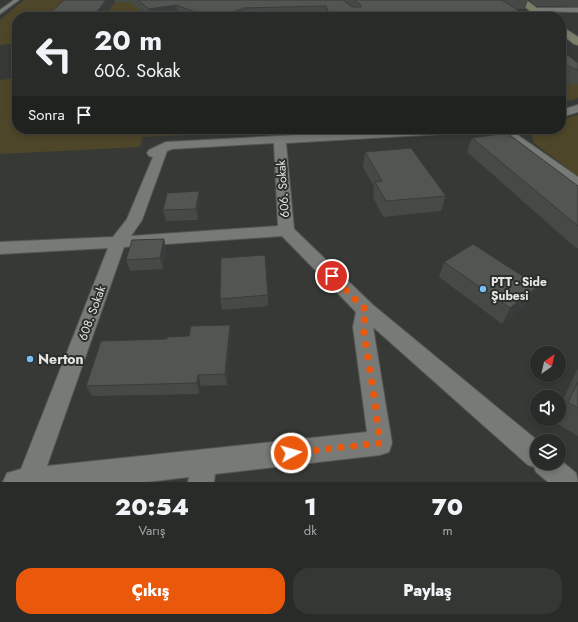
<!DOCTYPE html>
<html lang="tr">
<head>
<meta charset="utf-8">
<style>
  body { margin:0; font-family:Jost,sans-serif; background:#343734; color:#f1f3f6; height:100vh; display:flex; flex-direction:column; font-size:15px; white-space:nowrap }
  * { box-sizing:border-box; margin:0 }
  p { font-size:13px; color:#a5a7a8 }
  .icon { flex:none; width:22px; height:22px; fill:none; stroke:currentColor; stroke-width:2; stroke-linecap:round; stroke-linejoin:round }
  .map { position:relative; height:482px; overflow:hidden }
  .panel { display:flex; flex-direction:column; background:#282b28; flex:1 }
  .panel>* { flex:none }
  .guide { position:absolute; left:12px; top:12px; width:554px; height:122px; border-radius:16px; box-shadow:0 2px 6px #0003,0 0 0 1px #444745; background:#282b28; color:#f1f3f6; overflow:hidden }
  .needle { width:26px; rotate:34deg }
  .buttons { position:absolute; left:530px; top:346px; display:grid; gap:8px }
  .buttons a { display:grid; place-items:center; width:36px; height:36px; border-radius:50%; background:#282b28; box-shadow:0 2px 6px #0003,0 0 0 1px #444745; font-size:20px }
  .pin { position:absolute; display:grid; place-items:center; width:34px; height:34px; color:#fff; margin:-17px; border:2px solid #fff; border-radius:50%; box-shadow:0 1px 4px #0007 }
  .me { position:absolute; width:44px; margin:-22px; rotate:84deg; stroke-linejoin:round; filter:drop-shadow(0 0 3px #0008) }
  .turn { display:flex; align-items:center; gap:14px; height:84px; padding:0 16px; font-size:18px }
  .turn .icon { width:52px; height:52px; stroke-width:2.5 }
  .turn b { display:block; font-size:28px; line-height:34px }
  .then { display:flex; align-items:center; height:38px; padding:0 16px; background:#0003; gap:8px; font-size:15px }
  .eta { display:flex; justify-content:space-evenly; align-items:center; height:68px; text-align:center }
  .eta b { font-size:24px; font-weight:800; line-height:28px }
  .cta { display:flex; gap:8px; margin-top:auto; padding:8px 16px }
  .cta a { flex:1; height:46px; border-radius:16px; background:#ea580c; color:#fff; font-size:16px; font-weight:800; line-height:46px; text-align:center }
  .cta a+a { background:#343734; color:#f1f3f6 }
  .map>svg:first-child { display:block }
  .green { fill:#4e4629 }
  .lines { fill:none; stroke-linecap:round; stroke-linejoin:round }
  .pedestrian-casing { stroke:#555755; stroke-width:2 }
  .minor-casing { stroke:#555755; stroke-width:2 }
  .secondary-casing { stroke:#555755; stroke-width:2 }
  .pedestrian { fill:#787a77; fill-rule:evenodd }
  .minor { fill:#787a77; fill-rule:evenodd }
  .secondary { fill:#7b7f67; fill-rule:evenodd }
  .wall { fill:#464a47 }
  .shaded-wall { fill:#393c3a }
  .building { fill:#515653; stroke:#393c3a }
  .route { stroke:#ea580c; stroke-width:7; stroke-dasharray:0 12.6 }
  .poi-dot { fill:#75c0f6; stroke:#2c2e2b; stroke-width:1.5 }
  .labels { text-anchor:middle; stroke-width:4; stroke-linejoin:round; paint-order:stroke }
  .street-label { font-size:12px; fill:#e4e6e4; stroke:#2c2e2b }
  .poi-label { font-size:12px; font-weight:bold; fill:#e4e6e4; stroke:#2c2e2b; text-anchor:start }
  .near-poi-label { font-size:14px; font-weight:bold; fill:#e4e6e4; stroke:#2c2e2b; text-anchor:start }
</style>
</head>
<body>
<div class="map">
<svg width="578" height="482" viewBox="0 0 578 482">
  <rect width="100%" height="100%" fill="#363935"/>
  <!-- green -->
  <g class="green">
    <path d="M24,0H327L184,17H17V43L0,45V20Z"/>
    <path d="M578,74V98L561,103V78Z"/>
    <path d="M17,78V129H334L143,137L140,147L0,154V80Z"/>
    <path d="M578,115V176L534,143L532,135L535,129H561V120Z"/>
  </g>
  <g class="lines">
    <defs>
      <path id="pedestrian" d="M14,0H19L0,14V10Z"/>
      <g id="minor">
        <path d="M530,8H578V12L532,11L530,10Z"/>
        <path d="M578,105V112L561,117V110Z"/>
        <path d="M410,129H483L481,131L477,132L286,143L294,229L373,305L538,441L537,463H559V459L576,473L578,482H548L536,472L534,467L528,465L373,327L392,443L389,452L380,455L215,474L214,482H188L189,477L147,482H3L7,473L21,469L108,248L0,254V242L113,237L127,219L153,157L149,156L147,153L149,150L166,142ZM274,143L278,226L131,236L142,220L167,151L172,149ZM282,236L356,312L353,327L367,432L47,466L124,247Z"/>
        <path d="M495,129H509L578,177V187L573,186Z"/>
      </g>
      <g id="secondary">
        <path d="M516,0H526L549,17H538Z"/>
        <path d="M561,26L578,37V45L574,44L561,34Z"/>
      </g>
    </defs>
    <!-- pedestrian casing -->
    <use href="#pedestrian" class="pedestrian-casing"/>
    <!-- minor casing -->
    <use href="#minor" class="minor-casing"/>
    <!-- secondary casing -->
    <use href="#secondary" class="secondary-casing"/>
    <!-- pedestrian -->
    <use href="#pedestrian" class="pedestrian"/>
    <!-- minor -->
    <use href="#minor" class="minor"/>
    <!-- secondary -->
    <use href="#secondary" class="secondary"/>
  </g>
  <!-- wall -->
  <g class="wall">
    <path d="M64,0H528L525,9H516L528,17H182L178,16L170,17H148L130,2H115L104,17H46Z"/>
    <path d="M529,0H578V7L536,6Z"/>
    <path d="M561,50L578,63V83L576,86L561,79Z"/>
    <path d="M472,138L578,186V248H576L467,152Z"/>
    <path d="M365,152L446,196L441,211L383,217L373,197L374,187L363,167Z"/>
    <path d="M200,202L198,220L166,221L163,210Z"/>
    <path d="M164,239L166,249L163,269L130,271L126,260Z"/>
    <path d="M444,262L529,301L502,324L439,277Z"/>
    <path d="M268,295V306L222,310L220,299Z"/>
    <path d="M230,325L231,336L227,385L201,386L199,394L92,396L86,386L167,339L189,336Z"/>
    <path d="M578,368V436L553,421V419H559V408Z"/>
  </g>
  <!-- shaded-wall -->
  <g class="shaded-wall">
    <path d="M106,0H114L115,2L104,17H93Z"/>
    <path d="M176,5L178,16L170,17H151L149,9Z"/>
    <path d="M199,191L200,202L198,220L196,209Z"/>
    <path d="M164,239L166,249L163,269L160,258Z"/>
    <path d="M538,286L529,301L502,324L510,308Z"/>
    <path d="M230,325L231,336L227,385L225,374Z"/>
    <path d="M198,375L201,386L199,394L197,383Z"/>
  </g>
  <!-- building -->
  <g class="building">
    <path d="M64,0H106L93,17H46Z"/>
    <path d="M138,0H343L352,7H361V5L354,0H502L528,17H331L326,6L242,8V10H236L235,17H210L176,5L149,9Z"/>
    <path d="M561,50L578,63V70L561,63Z"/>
    <path d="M507,133L578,186V226L472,138Z"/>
    <path d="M411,148L446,196L386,201L375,182L382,181L365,152Z"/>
    <path d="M199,191L196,209L163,210L167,193Z"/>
    <path d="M164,239L160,258L126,260L132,240Z"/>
    <path d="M473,244L538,286L510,308L444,262Z"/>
    <path d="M265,255L268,295L220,299L221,258Z"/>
    <path d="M230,325L225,374L198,375L197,383L86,386L101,341L167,339V337L189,336L191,326Z"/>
    <path d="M578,382V408L568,402Z"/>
  </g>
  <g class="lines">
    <!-- route -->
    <path class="route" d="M291,453L380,443L375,403L363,327L366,310L332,276"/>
  </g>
  <!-- markers -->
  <g class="poi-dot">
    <circle cx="483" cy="289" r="4"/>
    <circle cx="30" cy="359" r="4"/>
  </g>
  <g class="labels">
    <!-- street labels -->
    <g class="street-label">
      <text transform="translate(283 189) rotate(-94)" y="4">606. Sokak</text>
      <text transform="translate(92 313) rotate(-70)" y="4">608. Sokak</text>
    </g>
    <!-- poi labels -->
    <g class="poi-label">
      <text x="491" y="286">PTT - Side<tspan x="491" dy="14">Şubesi</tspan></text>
    </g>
    <!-- near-poi labels -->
    <g class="near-poi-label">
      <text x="38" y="364">Nerton</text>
    </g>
  </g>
</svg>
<div class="buttons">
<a><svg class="needle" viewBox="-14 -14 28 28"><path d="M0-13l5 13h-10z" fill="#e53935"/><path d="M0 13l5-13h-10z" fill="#a5a7a8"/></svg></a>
<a><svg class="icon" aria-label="sound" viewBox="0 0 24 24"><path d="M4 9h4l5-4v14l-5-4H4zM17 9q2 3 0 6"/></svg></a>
<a><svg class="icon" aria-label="layers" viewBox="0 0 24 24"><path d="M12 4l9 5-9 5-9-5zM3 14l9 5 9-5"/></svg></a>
</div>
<div class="pin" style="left:332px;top:276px;background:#d93025"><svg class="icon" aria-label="arrive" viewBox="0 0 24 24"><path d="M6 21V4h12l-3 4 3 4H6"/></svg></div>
<svg class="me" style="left:291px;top:453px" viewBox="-20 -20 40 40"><circle r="17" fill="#ea580c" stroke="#fff" stroke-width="3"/><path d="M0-11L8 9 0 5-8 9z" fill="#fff"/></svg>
<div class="guide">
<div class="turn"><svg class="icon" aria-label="left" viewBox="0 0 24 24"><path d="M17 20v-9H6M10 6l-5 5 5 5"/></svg><div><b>20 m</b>606. Sokak</div></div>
<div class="then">Sonra<svg class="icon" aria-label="arrive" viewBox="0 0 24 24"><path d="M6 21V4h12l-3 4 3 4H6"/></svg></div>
</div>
</div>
<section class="panel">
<div class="eta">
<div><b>20:54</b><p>Varış</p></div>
<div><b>1</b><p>dk</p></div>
<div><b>70</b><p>m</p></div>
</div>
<div class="cta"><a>Çıkış</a><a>Paylaş</a></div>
</section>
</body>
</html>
